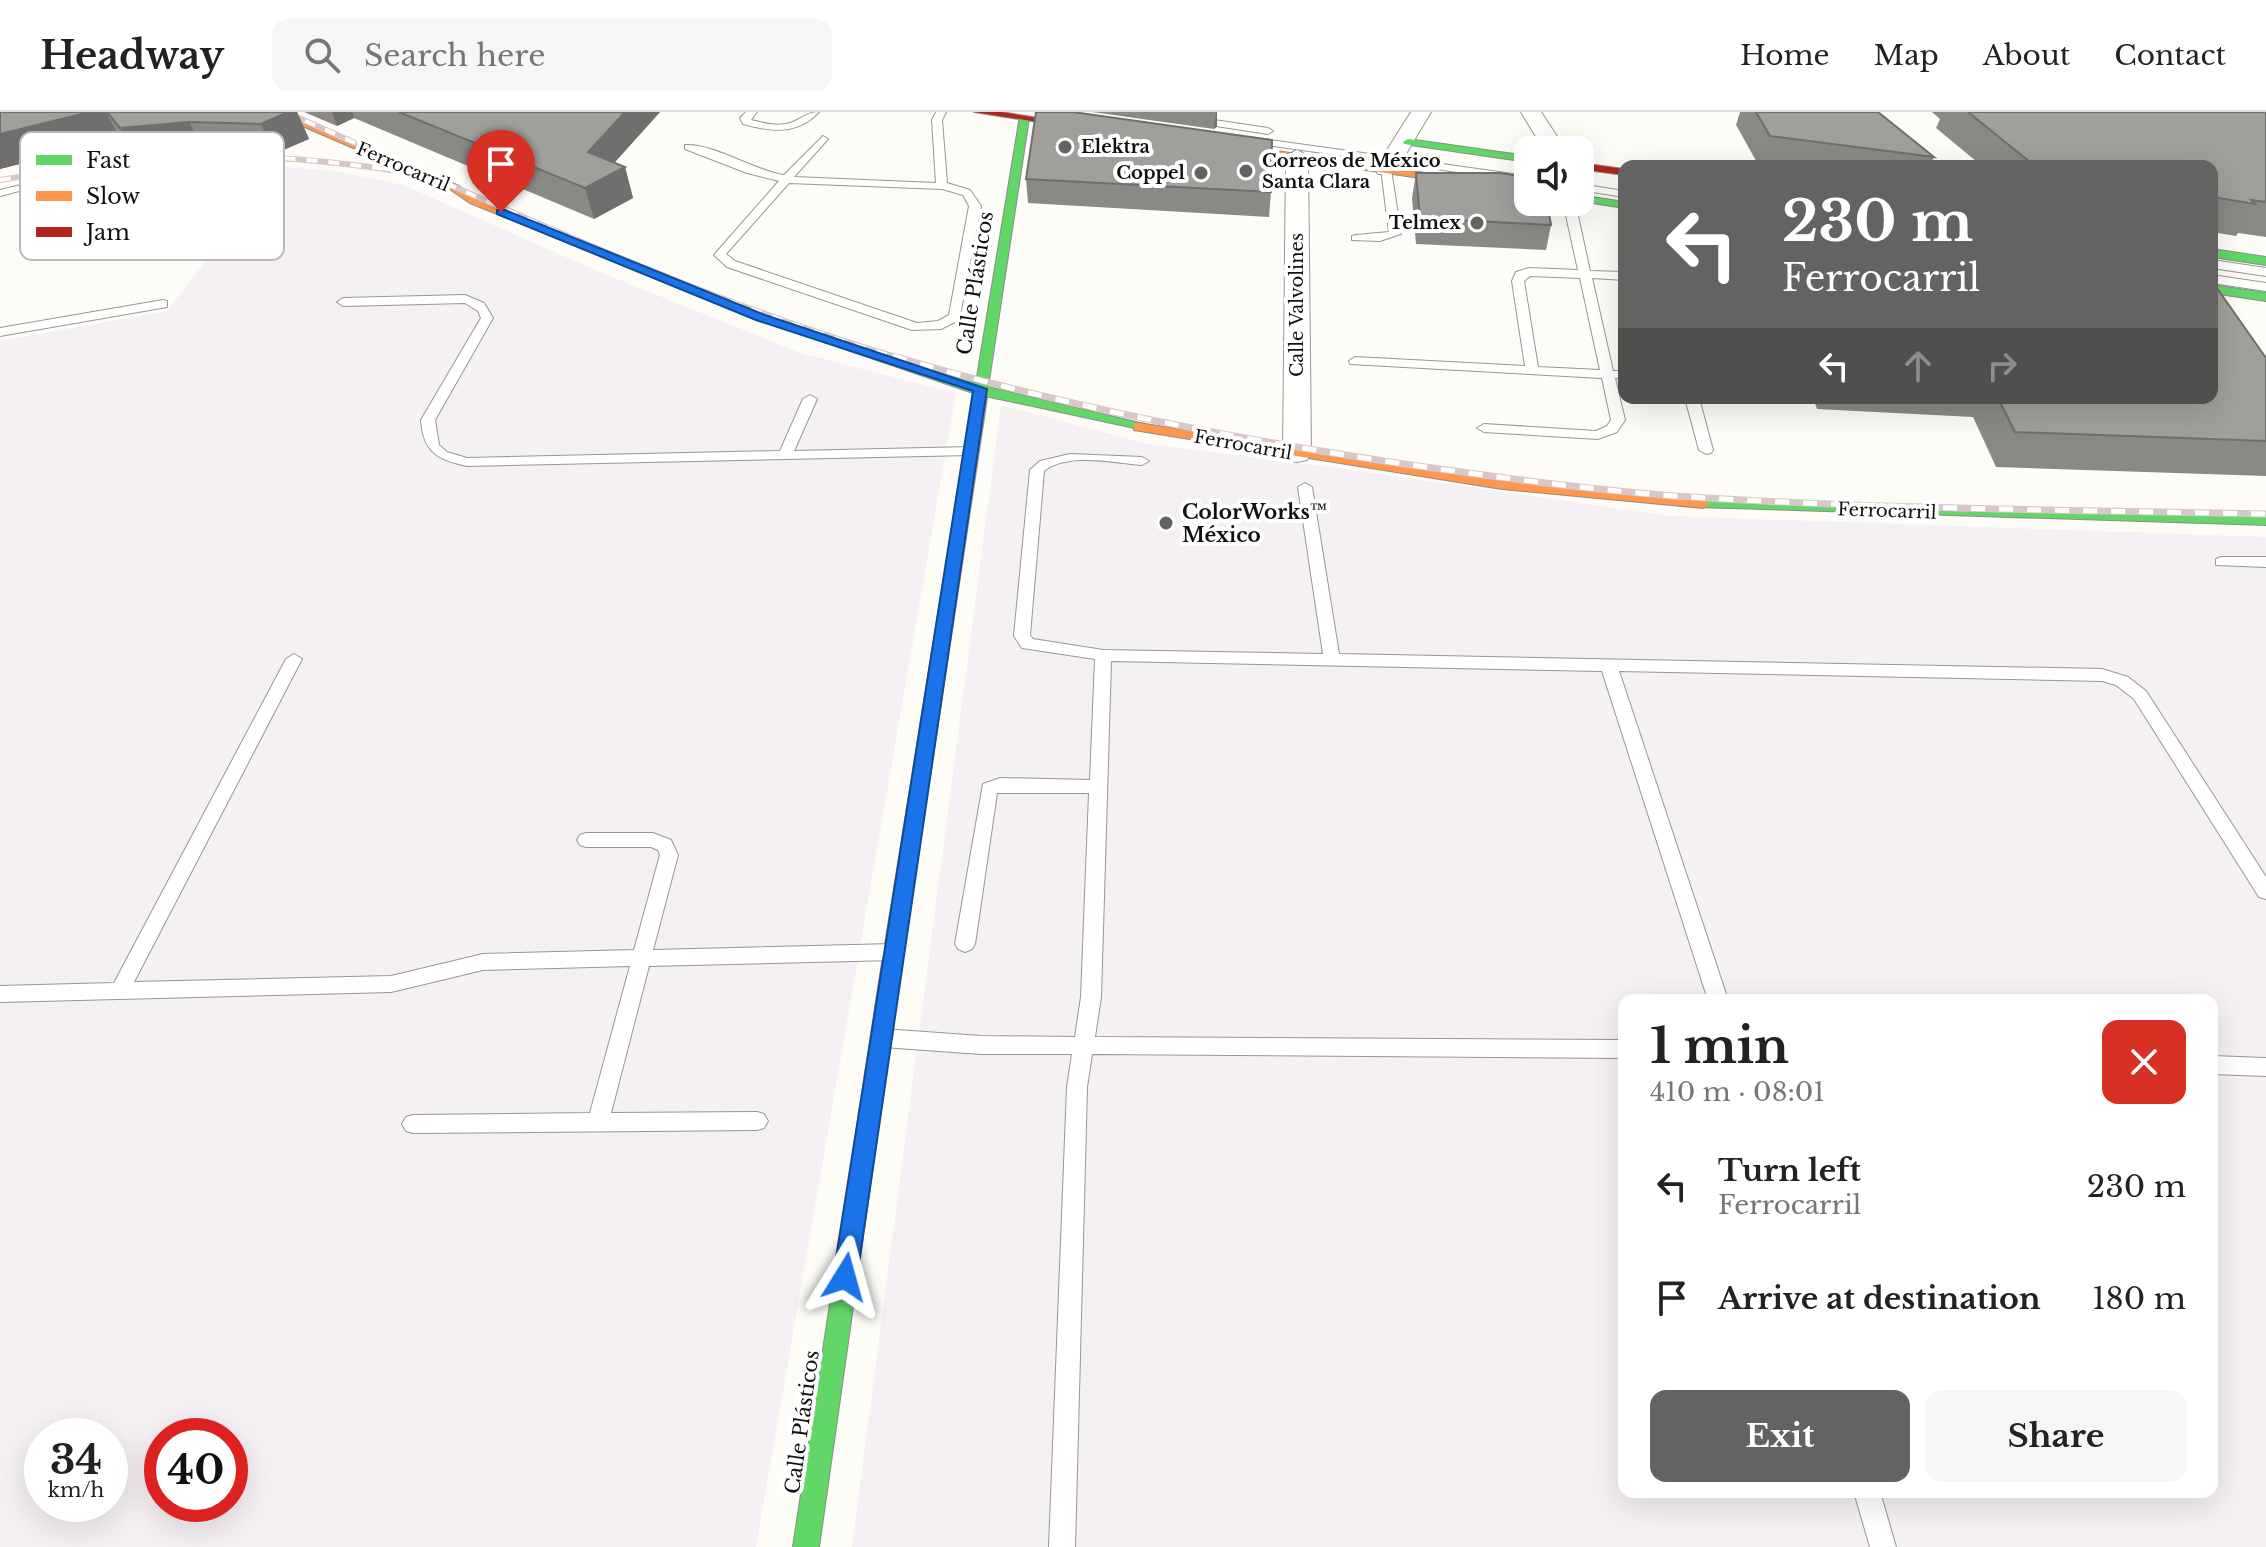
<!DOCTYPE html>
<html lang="en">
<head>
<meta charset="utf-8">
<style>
  body { margin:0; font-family:"Libre Baskerville",serif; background:#f6f6f6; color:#222; height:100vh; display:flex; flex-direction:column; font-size:30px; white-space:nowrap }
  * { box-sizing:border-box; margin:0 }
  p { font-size:26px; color:#767676 }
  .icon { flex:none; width:44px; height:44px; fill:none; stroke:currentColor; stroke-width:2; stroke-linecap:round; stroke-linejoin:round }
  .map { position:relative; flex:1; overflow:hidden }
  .details { position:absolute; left:1618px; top:882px; width:600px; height:504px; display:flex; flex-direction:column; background:#fff; border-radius:16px; box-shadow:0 8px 32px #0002 }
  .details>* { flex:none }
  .hud { position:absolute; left:1618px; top:48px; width:600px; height:244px; border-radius:16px; box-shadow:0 8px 32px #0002; background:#646362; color:#fff; overflow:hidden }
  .tools { position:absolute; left:1514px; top:24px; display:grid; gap:16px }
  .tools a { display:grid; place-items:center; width:80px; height:80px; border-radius:16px; background:#fff; box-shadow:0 8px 32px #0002; font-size:40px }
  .speed { position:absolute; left:24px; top:1306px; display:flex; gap:16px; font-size:40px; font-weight:700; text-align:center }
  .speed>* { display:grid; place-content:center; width:104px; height:104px; border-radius:50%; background:#fff; box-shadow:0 8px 32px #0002; line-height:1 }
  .speed small { font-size:20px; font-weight:400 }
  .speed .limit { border:12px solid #d22; background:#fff; color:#111 }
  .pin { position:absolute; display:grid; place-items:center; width:68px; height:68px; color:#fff; margin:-82px -34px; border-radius:50% 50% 50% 0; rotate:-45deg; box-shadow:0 0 8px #0007 }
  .pin .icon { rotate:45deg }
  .me { position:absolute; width:88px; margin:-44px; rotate:8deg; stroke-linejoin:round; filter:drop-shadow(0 0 6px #0008) }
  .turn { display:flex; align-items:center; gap:28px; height:168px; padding:0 32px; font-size:36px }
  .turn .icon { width:104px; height:104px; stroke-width:2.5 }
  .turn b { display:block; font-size:56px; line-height:68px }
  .lanes { display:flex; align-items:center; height:76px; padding:0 32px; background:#0003; justify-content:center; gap:40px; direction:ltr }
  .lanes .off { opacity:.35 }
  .round { display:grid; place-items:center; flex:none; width:84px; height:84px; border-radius:16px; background:#f6f6f6 }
  .summary { display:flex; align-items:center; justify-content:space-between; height:136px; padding:0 32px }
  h1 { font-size:48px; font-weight:800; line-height:60px }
  .button { display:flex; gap:16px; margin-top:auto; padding:16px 32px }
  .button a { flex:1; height:92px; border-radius:16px; background:#646362; color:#fff; font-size:32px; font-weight:800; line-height:92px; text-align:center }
  .button a+a { background:#f6f6f6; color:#222 }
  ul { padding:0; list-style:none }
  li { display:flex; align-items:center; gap:24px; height:112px; padding:0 32px }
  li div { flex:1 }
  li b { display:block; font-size:30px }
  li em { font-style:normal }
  header { display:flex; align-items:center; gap:48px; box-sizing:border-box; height:112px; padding:0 40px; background:#fff; border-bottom:2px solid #e0e0e0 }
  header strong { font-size:38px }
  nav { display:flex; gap:44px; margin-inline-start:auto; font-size:28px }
  .search { width:560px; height:72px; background:#f6f6f6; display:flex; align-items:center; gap:20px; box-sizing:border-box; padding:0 28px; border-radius:16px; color:#767676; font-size:30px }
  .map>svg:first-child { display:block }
  .industrial { fill:#f5f0f3; fill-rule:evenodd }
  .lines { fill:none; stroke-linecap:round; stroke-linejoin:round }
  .lane-casing { stroke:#979795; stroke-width:2 }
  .street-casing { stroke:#979795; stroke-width:2 }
  .fast-casing { stroke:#8e8d8b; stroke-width:2 }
  .slow-casing { stroke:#8e8d8b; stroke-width:2 }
  .jam-casing { stroke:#8e8d8b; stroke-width:2 }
  .lane { fill:#fffffe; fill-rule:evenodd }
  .street { fill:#fffffe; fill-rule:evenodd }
  .fast { fill:#63d668; fill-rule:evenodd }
  .slow { fill:#ff974d; fill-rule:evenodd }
  .jam { fill:#b3261e; fill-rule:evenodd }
  .rail-far1-casing { stroke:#d9c6c7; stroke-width:6 }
  .rail-casing { stroke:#d9c6c7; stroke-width:7 }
  .rail-far1 { stroke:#fff; stroke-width:4; stroke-dasharray:11; stroke-linecap:butt }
  .rail { stroke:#fff; stroke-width:5; stroke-dasharray:14; stroke-linecap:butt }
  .wall { fill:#8a8986 }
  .shaded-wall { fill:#716f6d }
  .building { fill:#a19f9c; stroke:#716f6d; stroke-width:2 }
  .route { fill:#1a73e8; stroke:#114b97; stroke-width:2 }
  .poi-dot { fill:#646362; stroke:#fff; stroke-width:3 }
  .labels { text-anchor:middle; stroke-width:8; stroke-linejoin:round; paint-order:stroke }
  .far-poi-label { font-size:18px; font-weight:bold; fill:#111; stroke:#fff; text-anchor:start }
  .far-street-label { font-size:18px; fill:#111; stroke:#fff }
  .street-label { font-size:20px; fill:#111; stroke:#fff }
  .poi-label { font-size:20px; font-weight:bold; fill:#111; stroke:#fff; text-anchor:start }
  .key { fill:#fff; stroke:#b8b8b8; stroke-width:2 }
  .key-label { font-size:22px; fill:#111 }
</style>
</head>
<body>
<header>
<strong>Headway</strong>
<div class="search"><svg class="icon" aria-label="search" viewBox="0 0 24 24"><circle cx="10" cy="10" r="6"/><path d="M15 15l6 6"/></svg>Search here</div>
<nav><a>Home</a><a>Map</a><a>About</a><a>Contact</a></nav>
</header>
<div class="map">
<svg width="2266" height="1435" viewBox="0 0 2266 1435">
  <rect width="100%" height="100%" fill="#fdfcf7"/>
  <!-- industrial -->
  <g class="industrial">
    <path d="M279,54L341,60L403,73L595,158L803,242L956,281L756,1435H0V229L167,199ZM42,1324H110V1392H42ZM162,1324H230V1392H162Z"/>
    <path d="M1001,293L1148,332L1332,355L1670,404L2266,425V1435H852ZM1624,888H2212V1380H1624Z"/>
  </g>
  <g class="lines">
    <defs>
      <g id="lane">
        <path d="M746,0H757L751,8C763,11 777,15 790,11C802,7 806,0 819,0C797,23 772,20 743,12L740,6Z"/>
        <path d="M936,0H946L942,8L947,71L970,78L981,94L959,208L941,217L912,218L727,155L714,143L779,69L747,61L685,37V33C713,31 753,58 784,63L823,24L828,27L794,65L936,71L932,8ZM789,71L942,77L963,83L969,94L949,203L938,209L917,211L735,149L726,142Z"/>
        <path d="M1194,5L1268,16L1273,19L1268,22L1190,10V6Z"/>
        <path d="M1249,25L1528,64V70L1245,30L1244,28Z"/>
        <path d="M1386,54L1391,57L1401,122L1380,129L1352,128V124L1356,123L1389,120L1381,57Z"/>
        <path d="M70,65L94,72L97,95L87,93L85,76C58,65 26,78 0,84V78L46,67Z"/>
        <path d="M1580,72L1624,79V85L1580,78Z"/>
        <path d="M1563,90H1575L1590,159L1624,160V168L1592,166L1613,259H1624V267L1615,266L1625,308L1617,320L1598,327L1484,320L1477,316L1484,312L1596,319L1607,314L1611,308L1602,266L1350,252L1349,249L1355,245L1525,254L1512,169L1516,160L1529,156L1578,158ZM1530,164L1580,166L1600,258L1538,255L1524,169Z"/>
        <path d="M2212,148L2266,156V164L2212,156Z"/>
        <path d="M2212,163L2266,171V179L2212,171Z"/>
        <path d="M465,183L484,191L493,206L435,308L439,333L447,340L467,346L780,339L803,287L810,283L817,287L794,339L971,335L978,339L971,343L467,354C438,348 423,340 421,308L481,206L478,199L465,191L343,194L337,190L343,186Z"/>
        <path d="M163,188L167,189V195L0,224V216Z"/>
        <path d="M1685,286H1699L1713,338L1711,341L1706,342L1699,338Z"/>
        <path d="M1070,342L1142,345L1149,349L1142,353C1114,351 1068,340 1044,359L1030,523L1033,527L1103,538L1323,542L1298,375L1305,371L1312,375L1339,542L2102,557L2128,565L2146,579L2266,765V787L2259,785L2134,587L2116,573L2102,569L1619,559L1728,888H1708L1602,559L1111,549L1101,885L1095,925L1624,928V946L1092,942L1087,975L1075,1435H1049L1067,975L1072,942H981L883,935L876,932L873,926L876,920L883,917L981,924L1075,925L1081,885L1089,681H997L975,832L972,837L965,840L958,837L955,832L983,672L1000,666L1090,668L1095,547L1022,536L1014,524L1030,358L1040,349Z"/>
        <path d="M2221,445H2266V455L2216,453V447Z"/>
        <path d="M294,542L302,547L134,870L391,864L483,842L634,838L660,743L658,738L651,735H586L580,733L577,728L580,723L586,721H653L671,728L678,743L653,838L894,832L901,834L904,840L901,846L894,848L649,854L611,1001L757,1000L764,1002L768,1009L764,1016L757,1018L413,1021L406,1019L402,1012L406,1005L413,1003L590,1001L630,854L483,858L391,880L0,890V874L114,871L286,547Z"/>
        <path d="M2212,944L2266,946V964L2212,962Z"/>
        <path d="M1854,1380H1880L1896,1435H1870Z"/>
      </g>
      <g id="street">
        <path d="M1411,0H1431L1394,62H1378L1375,57Z"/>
        <path d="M1521,0H1541L1566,38H1544Z"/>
        <path d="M1297,38L1308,44L1311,342L1307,348L1297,350L1287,348L1283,342L1286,44Z"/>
      </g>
      <g id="fast">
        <path d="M1020,4L1029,6L988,275L1144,312V318L976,282L748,204V198H756L976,271Z"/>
        <path d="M1408,27L1528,44V50L1404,32L1403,30Z"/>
        <path d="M1580,83L1624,90V96L1580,89Z"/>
        <path d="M2212,137L2266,145V153L2212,145Z"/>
        <path d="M2212,173L2266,181V189L2212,181Z"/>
        <path d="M1703,388L2266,405V413L1698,395V389Z"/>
        <path d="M889,862L896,864L899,870L819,1435H793L879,870L882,864Z"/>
      </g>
      <g id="slow">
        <path d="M270,0H284L459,74L478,87L758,201L748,204L470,91L451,78Z"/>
        <path d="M1215,30L1528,76V82L1211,35L1210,33Z"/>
        <path d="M981,275L988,279L899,870L896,876L889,878L882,876L879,870L974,279Z"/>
        <path d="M1139,311L1502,369L1703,388L1710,392L1703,396L1502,377L1134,318V312Z"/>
      </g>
      <g id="jam">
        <path d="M974,0H1001L1100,16L1095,19Z"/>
        <path d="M1580,51L1624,57V63L1580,57Z"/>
      </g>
    </defs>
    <!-- lane casing -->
    <use href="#lane" class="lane-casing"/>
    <!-- street casing -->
    <use href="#street" class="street-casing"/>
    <!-- fast casing -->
    <use href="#fast" class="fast-casing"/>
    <!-- slow casing -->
    <use href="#slow" class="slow-casing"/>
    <!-- jam casing -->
    <use href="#jam" class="jam-casing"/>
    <!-- lane -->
    <use href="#lane" class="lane"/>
    <!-- street -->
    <use href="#street" class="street"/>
    <!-- fast -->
    <use href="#fast" class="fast"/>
    <!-- slow -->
    <use href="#slow" class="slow"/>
    <!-- jam -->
    <use href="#jam" class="jam"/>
    <defs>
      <g id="rail-far1">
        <path d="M285,0C486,88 688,184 899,246"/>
        <path d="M0,68C112,49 223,37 336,51C361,54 385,56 409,62"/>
      </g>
      <path id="rail" d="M893,244C1059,293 1225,325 1397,351C1489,364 1581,377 1674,384C1871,397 2069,398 2266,402"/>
    </defs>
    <!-- rail-far1 casing -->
    <use href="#rail-far1" class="rail-far1-casing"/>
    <!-- rail casing -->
    <use href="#rail" class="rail-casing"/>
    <!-- rail-far1 -->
    <use href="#rail-far1" class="rail-far1"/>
    <!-- rail -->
    <use href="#rail" class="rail"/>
  </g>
  <!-- wall -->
  <g class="wall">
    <path d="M0,0H297L309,27L274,42L204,40L136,46L120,26L0,57Z"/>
    <path d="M304,0H660L614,51L625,55L633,86L594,107L354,6L337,14Z"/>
    <path d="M1092,0H1217V14L1214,17Z"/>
    <path d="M1740,0H1878L1934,45L1930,54H1759L1736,13Z"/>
    <path d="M1932,0H2266V125L2238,121L2236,124L2212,120V54H1982L1936,16L1940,7Z"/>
    <path d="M1416,61L1551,113L1546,138L1416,132L1412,86Z"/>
    <path d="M1026,67L1271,80L1269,105L1028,91Z"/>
    <path d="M2266,246V364L1996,355L1973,305L1817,297L1813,286H2212Z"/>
  </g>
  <!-- shaded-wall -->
  <g class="shaded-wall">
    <path d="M90,0H106L120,26L0,57V22Z"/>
    <path d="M288,0H297L309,27L274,42L261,12Z"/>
    <path d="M332,0H352L354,6L337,14Z"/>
    <path d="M625,0H660L597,70L625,55L633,86L594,107L585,76L588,40Z"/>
    <path d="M1216,0H1217V14L1214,17Z"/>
    <path d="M189,10L204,40L136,46L120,16Z"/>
  </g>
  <!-- building -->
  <g class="building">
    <path d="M0,0H90L0,22Z"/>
    <path d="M107,0H288L261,12L189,10L120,16Z"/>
    <path d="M399,0H625L588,40L625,55L585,76Z"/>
    <path d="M1036,0H1073L1272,28L1271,80L1026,67Z"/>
    <path d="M1756,0H1878L1934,45L1770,24Z"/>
    <path d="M1968,0H2266V90L2251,88L2255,92L2212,85V54H2035Z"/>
    <path d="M1416,61H1500L1528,65V90H1547L1551,113L1420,106Z"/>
    <path d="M2212,169L2266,246V329L2015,320L1998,286H2212Z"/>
  </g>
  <!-- route -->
  <path class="route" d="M497,98H505L765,203L987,277L857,1165L853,1173L845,1176L837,1173L833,1165L973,279L756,208L497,102Z"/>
  <!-- markers -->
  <g class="poi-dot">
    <circle cx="1065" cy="35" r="8"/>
    <circle cx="1246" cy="59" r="8"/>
    <circle cx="1201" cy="61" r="8"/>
    <circle cx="1477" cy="111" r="8"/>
    <circle cx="1166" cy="411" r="8"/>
  </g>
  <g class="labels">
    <!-- far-poi labels -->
    <g class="far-poi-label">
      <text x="1081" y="41">Elektra</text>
      <text x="1262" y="55">Correos de México<tspan x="1262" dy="21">Santa Clara</tspan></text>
      <text x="1185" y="67" text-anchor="end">Coppel</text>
      <text x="1461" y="117" text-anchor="end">Telmex</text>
    </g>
    <!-- far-street labels -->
    <g class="far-street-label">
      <text transform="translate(403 55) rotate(23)" y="6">Ferrocarril</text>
      <text transform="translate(1297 193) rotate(-90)" y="6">Calle Valvolines</text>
      <text transform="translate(1243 333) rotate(10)" y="6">Ferrocarril</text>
      <text transform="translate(1887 399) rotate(2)" y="6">Ferrocarril</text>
    </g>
    <!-- street labels -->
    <g class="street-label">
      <text transform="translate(975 171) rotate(-81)" y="7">Calle Plásticos</text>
      <text transform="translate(802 1310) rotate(-82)" y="7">Calle Plásticos</text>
    </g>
    <!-- poi labels -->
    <g class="poi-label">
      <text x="1182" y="407">ColorWorks™<tspan x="1182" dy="23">México</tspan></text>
    </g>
  </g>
  <!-- legend -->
  <rect x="20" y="20" width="264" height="128" rx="12" class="key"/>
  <rect x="36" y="43" width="36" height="10" fill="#63d668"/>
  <rect x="36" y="79" width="36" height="10" fill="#ff974d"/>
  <rect x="36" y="115" width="36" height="10" fill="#b3261e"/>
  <g class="key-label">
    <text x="86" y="56">Fast</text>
    <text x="86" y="92">Slow</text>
    <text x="86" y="128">Jam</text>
  </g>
</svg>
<div class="tools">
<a><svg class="icon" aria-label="sound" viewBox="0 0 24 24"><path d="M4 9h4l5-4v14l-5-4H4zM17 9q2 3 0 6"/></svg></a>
</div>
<div class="speed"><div>34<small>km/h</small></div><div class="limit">40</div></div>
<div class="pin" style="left:501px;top:100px;background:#d93025"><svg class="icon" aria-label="arrive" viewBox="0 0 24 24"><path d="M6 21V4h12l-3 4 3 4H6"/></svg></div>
<svg class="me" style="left:845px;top:1165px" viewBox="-20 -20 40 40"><path d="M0-17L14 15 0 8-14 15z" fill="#1a73e8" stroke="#fff" stroke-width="4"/></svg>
<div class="hud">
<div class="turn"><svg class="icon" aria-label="left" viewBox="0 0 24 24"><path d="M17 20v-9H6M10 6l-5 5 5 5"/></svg><div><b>230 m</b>Ferrocarril</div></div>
<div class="lanes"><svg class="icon" aria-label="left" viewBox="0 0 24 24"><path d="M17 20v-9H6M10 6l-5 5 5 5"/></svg><svg class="icon off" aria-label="ahead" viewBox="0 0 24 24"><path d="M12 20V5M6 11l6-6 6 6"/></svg><svg class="icon off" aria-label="right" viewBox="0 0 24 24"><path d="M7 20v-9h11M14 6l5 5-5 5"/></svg></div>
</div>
<section class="details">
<div class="summary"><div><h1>1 min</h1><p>410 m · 08:01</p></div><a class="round" style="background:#d93025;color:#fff"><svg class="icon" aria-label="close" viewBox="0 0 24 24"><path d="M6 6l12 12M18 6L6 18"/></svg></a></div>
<ul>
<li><svg class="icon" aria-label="left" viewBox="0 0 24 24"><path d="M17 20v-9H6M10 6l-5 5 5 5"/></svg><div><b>Turn left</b><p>Ferrocarril</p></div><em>230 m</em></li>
<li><svg class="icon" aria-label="arrive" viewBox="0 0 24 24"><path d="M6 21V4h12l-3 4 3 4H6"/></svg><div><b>Arrive at destination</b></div><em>180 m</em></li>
</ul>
<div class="button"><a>Exit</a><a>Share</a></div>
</section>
</div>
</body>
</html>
